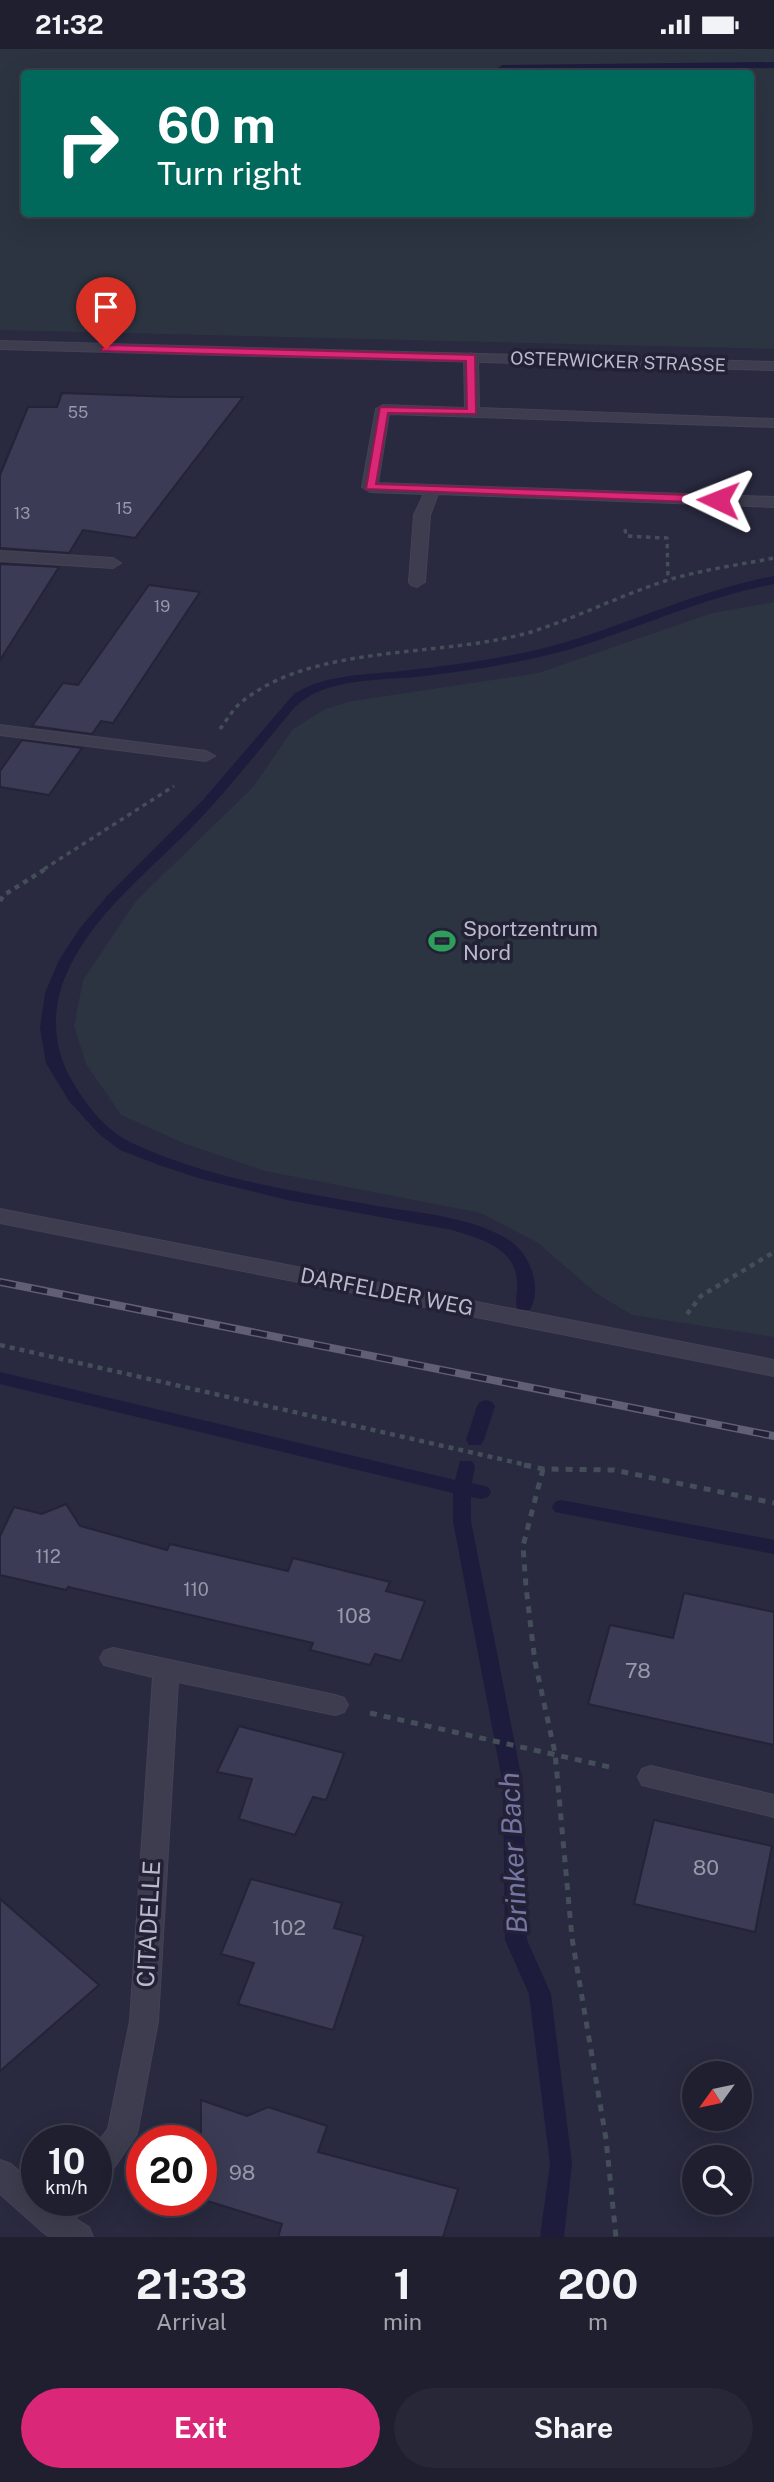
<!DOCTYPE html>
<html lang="en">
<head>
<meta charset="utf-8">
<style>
  body { margin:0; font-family:"Public Sans",sans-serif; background:#272737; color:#f1f3f6; height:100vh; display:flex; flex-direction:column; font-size:26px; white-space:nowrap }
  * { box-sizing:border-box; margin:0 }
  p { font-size:23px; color:#a1a2aa }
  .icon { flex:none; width:38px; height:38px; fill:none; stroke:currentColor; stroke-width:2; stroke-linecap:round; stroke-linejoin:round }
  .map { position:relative; height:2188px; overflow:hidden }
  .drawer { display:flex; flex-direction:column; background:#1f1f2f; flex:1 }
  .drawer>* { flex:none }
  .top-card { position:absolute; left:21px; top:21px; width:733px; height:147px; border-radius:7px; box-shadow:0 7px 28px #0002,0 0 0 2px #3c3d4b; background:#00695c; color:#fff; overflow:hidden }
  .needle { width:46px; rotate:237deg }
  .buttons { position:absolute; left:682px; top:2012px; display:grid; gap:14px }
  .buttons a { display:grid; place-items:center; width:70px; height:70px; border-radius:50%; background:#1f1f2f; box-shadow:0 7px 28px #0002,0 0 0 2px #3c3d4b; font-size:35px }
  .speed { position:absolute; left:21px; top:2076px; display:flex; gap:14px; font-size:35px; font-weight:700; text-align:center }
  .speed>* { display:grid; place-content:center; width:91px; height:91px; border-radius:50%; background:#1f1f2f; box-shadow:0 7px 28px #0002,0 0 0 2px #3c3d4b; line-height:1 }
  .speed small { font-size:18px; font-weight:400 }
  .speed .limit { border:10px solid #d22; background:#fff; color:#111 }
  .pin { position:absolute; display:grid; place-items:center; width:60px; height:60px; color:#fff; margin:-72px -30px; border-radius:50% 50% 50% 0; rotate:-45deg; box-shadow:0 0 7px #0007 }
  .pin .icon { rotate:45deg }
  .me { position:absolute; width:77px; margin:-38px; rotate:272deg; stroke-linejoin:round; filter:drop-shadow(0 0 5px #0008) }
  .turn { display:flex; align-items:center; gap:24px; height:147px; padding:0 21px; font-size:32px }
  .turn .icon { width:91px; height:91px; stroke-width:2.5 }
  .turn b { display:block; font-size:49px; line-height:60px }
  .eta { display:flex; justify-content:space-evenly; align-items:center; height:119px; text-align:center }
  .eta b { font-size:42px; font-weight:700; line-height:49px }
  .primary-button { display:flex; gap:14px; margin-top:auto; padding:14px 21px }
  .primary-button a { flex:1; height:80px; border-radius:42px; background:#db2777; color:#fff; font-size:28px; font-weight:700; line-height:80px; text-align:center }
  .primary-button a+a { background:#272737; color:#f1f3f6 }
  .status { display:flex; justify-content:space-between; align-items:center; height:49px; padding:0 35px; background:#1f1f2f; direction:ltr }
  .status svg { height:19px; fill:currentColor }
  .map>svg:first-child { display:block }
  .green { fill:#2b3440; fill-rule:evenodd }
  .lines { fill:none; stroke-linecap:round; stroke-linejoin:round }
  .stream { fill:#1d1c3d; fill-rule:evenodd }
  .building { fill:#3b3b55; stroke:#242337; stroke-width:2 }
  .lane-casing { stroke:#444356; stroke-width:2 }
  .street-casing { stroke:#444356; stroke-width:2 }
  .path-far2 { stroke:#444e58; stroke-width:3.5; stroke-dasharray:4.5 4.5; stroke-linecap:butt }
  .path-far1 { stroke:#444e58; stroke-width:4.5; stroke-dasharray:5 5; stroke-linecap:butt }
  .path { stroke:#444e58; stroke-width:5; stroke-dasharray:7 7; stroke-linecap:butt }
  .lane { fill:#3d3d4f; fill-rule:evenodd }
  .street { fill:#3d3d4f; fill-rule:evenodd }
  .rail-casing { stroke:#605f76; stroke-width:8 }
  .rail { stroke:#222135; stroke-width:5; stroke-dasharray:16; stroke-linecap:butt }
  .route { fill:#db2777; stroke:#8e194d; stroke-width:2 }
  .labels { text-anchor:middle; stroke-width:7; stroke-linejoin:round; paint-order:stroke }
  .far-number-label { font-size:16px; fill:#9898ab }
  .far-street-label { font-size:18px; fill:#bab9ca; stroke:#222135 }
  .number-label { font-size:18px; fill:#9898ab }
  .poi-label { font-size:21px; fill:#bab9ca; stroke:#222135; text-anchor:start }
  .street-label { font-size:21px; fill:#bab9ca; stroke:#222135 }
  .near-number-label { font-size:21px; fill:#9898ab }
  .near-street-label { font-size:24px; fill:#bab9ca; stroke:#222135 }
  .near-water-label { font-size:28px; font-style:italic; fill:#7676a5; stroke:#222135 }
</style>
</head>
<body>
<div class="status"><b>21:32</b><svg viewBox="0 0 49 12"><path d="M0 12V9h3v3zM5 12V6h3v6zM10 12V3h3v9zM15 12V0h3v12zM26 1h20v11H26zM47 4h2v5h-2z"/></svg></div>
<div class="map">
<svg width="774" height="2188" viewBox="0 0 774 2188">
  <rect width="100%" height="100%" fill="#29293f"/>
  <!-- green -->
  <g class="green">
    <path d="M0,0H774V300L0,281ZM24,24H751V164H24Z"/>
    <path d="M774,553V1288L632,1266L597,1245L538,1194L481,1164L265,1122L183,1094L121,1066L86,1015L74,977L83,931L136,852L253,738L293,680L325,660L352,652L538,624L712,564Z"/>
  </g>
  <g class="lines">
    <!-- stream -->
    <g class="stream">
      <path d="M774,13V19L502,22L498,19L502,16Z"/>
      <path d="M774,527V535C709,547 650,574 587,595C535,612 480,620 425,627C384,632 325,627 294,659C262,697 232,736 198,772C149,824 82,871 60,943C52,973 56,1004 71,1030C85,1055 105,1081 132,1094C207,1129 291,1142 372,1156C416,1164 471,1167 509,1191C530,1205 543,1238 530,1261H518C514,1253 518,1243 517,1233C515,1198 481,1190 452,1181L287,1151L198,1129L159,1116L120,1101L99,1085L69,1052L46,1014L40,979L45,944L59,911L80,879L108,846L202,752L294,645C325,625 367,626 402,622C461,615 520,608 576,590C642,569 705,540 774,527Z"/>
      <path d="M0,1323L455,1431L460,1412H472L475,1417L472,1434L488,1438L491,1443L488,1448L482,1450L471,1448V1472L523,1736L527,1891L551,1945L572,2115L564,2188H540L550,2115L529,1945L505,1891L503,1736L453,1472V1444L0,1335Z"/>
      <path d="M486,1351L492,1353L495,1357L484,1391L481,1396H469L466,1391L477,1357L480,1353Z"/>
      <path d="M561,1451L774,1491V1505L555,1463L552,1458L555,1453Z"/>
    </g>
  </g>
  <!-- building -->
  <g class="building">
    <path d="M62,344L175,348H243L135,489L83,481L69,504L0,499V426L28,358H57Z"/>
    <path d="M0,515L59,518L0,611Z"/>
    <path d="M149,536L200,543L113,674L101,672L92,685L32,677L63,634L78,636Z"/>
    <path d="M22,691L82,699L49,746L0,738V722Z"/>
    <path d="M66,1455L80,1477L167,1501L170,1495L288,1522L293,1509L390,1533L386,1542L425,1552L401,1612L375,1605L370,1616L310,1601L313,1594L68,1538L66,1541L0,1526V1487L14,1458L42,1465Z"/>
    <path d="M684,1544L774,1563V1696L588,1655L610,1576L673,1589Z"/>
    <path d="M239,1677L344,1704L326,1751L313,1748L295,1786L239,1770L252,1730L217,1723Z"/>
    <path d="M654,1771L772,1797L755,1883L634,1855Z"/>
    <path d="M251,1830L342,1854L334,1879L364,1887L333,1981L238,1955L254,1914L221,1905Z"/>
    <path d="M0,1850L99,1936L0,2022Z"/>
    <path d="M201,2051L247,2067L268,2058L327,2077L318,2103L458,2140L443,2188H278L282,2175L201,2150Z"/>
  </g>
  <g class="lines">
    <defs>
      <g id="lane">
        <path d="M471,304L478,308L479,359L774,370V378L389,365L378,434L774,448V458L438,445L430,466L425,533L417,538L411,536L409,533L414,466L424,445L370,443L362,438L376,360L383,356L465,359L464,308Z"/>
        <path d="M0,676L206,702L215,707L206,712L0,686Z"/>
        <path d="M0,1160L774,1311V1327L0,1174Z"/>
      </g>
      <g id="street">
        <path d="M0,292L774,313V321L0,300Z"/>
        <path d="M0,502L113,509L121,514L113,519L0,512Z"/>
        <path d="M113,1599L335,1646L344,1649L348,1656L344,1663L335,1666L178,1633L158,1972L137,2085L107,2129L96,2133V2095L108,2080L130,1972L153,1628L104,1616L100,1609L104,1602Z"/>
        <path d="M651,1717L774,1746V1768L642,1736L638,1728L642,1720Z"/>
        <path d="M0,2111L11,2115L37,2138V2151H87L76,2170L89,2178L93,2188H50L44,2184L0,2145Z"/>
      </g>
    </defs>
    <!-- lane casing -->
    <use href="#lane" class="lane-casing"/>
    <!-- street casing -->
    <use href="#street" class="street-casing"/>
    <!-- path-far2 -->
    <g class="path-far2">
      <path d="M625,480L626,487L667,489L668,531"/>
      <path d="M220,680C227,671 234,658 244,651C317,594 443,609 531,583C576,569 619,547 665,532C700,521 738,516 774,509"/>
      <path d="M44,820L174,737"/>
    </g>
    <!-- path-far1 -->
    <g class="path-far1">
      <path d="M0,852L4,846L47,819"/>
      <path d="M687,1265L701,1247L774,1203"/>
      <path d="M0,1296L531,1417"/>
    </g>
    <!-- path -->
    <g class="path">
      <path d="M524,1416L543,1420L614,1421L774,1454"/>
      <path d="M543,1420L523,1497L526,1538L535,1613L555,1704L572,1889L606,2090L616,2188"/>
      <path d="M370,1664L614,1719"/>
    </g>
    <!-- lane -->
    <use href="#lane" class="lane"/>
    <!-- street -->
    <use href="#street" class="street"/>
    <defs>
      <path id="rail" d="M0,1233L774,1387"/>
    </defs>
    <!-- rail casing -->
    <use href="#rail" class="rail-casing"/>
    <!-- rail -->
    <use href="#rail" class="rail"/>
  </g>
  <!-- route -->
  <path class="route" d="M106,296L475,306L476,365L388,364L376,435L718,447L723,451L718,454L366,440L380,358L467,360L466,312L102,302L101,300Z"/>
  <!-- icons -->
  <defs>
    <symbol id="stadium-bare" viewBox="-9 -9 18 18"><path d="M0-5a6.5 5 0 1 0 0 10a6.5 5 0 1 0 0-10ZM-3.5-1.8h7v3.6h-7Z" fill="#2e9e5b" stroke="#222135" stroke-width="2.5" paint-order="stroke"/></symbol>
  </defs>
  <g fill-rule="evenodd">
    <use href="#stadium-bare" x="423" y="873" width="38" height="38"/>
  </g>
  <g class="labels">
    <!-- far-number labels -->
    <g class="far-number-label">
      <text x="78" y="369">55</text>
      <text x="124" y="465">15</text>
      <text x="22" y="470">13</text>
      <text x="162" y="563">19</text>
    </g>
    <!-- far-street labels -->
    <g class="far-street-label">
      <text transform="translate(618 313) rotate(2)" y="6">OSTERWICKER STRASSE</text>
    </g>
    <!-- number labels -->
    <g class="number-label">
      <text x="48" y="1514">112</text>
      <text x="196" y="1547">110</text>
    </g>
    <!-- poi labels -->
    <g class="poi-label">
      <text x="463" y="887">Sportzentrum<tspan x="463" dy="24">Nord</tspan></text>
    </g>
    <!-- street labels -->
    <g class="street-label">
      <text transform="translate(387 1243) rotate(11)" y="7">DARFELDER WEG</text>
    </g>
    <!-- near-number labels -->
    <g class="near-number-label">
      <text x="354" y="1574">108</text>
      <text x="638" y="1629">78</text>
      <text x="706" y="1826">80</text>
      <text x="289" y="1886">102</text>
      <text x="242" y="2131">98</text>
    </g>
    <!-- near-street labels -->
    <g class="near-street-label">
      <text transform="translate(149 1875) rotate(-87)" y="8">CITADELLE</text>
    </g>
    <!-- near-water labels -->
    <g class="near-water-label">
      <text transform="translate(513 1804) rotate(-93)" y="10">Brinker Bach</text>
    </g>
  </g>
</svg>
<div class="buttons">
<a><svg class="needle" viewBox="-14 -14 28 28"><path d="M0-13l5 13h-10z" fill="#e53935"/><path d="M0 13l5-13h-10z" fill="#a1a2aa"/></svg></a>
<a><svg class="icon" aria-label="search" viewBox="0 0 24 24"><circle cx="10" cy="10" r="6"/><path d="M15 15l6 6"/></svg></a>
</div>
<div class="speed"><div>10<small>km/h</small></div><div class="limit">20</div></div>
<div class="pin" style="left:106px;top:300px;background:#d93025"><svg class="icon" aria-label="arrive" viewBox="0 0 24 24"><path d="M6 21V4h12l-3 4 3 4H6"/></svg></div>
<svg class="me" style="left:718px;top:451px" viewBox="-20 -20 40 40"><path d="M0-17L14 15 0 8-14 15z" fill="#db2777" stroke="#fff" stroke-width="4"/></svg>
<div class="top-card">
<div class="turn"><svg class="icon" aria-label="right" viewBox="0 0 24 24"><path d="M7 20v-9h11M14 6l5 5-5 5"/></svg><div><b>60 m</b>Turn right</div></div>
</div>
</div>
<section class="drawer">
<div class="eta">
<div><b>21:33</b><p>Arrival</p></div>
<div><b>1</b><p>min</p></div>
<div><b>200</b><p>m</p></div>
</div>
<div class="primary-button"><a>Exit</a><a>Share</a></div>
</section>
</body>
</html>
